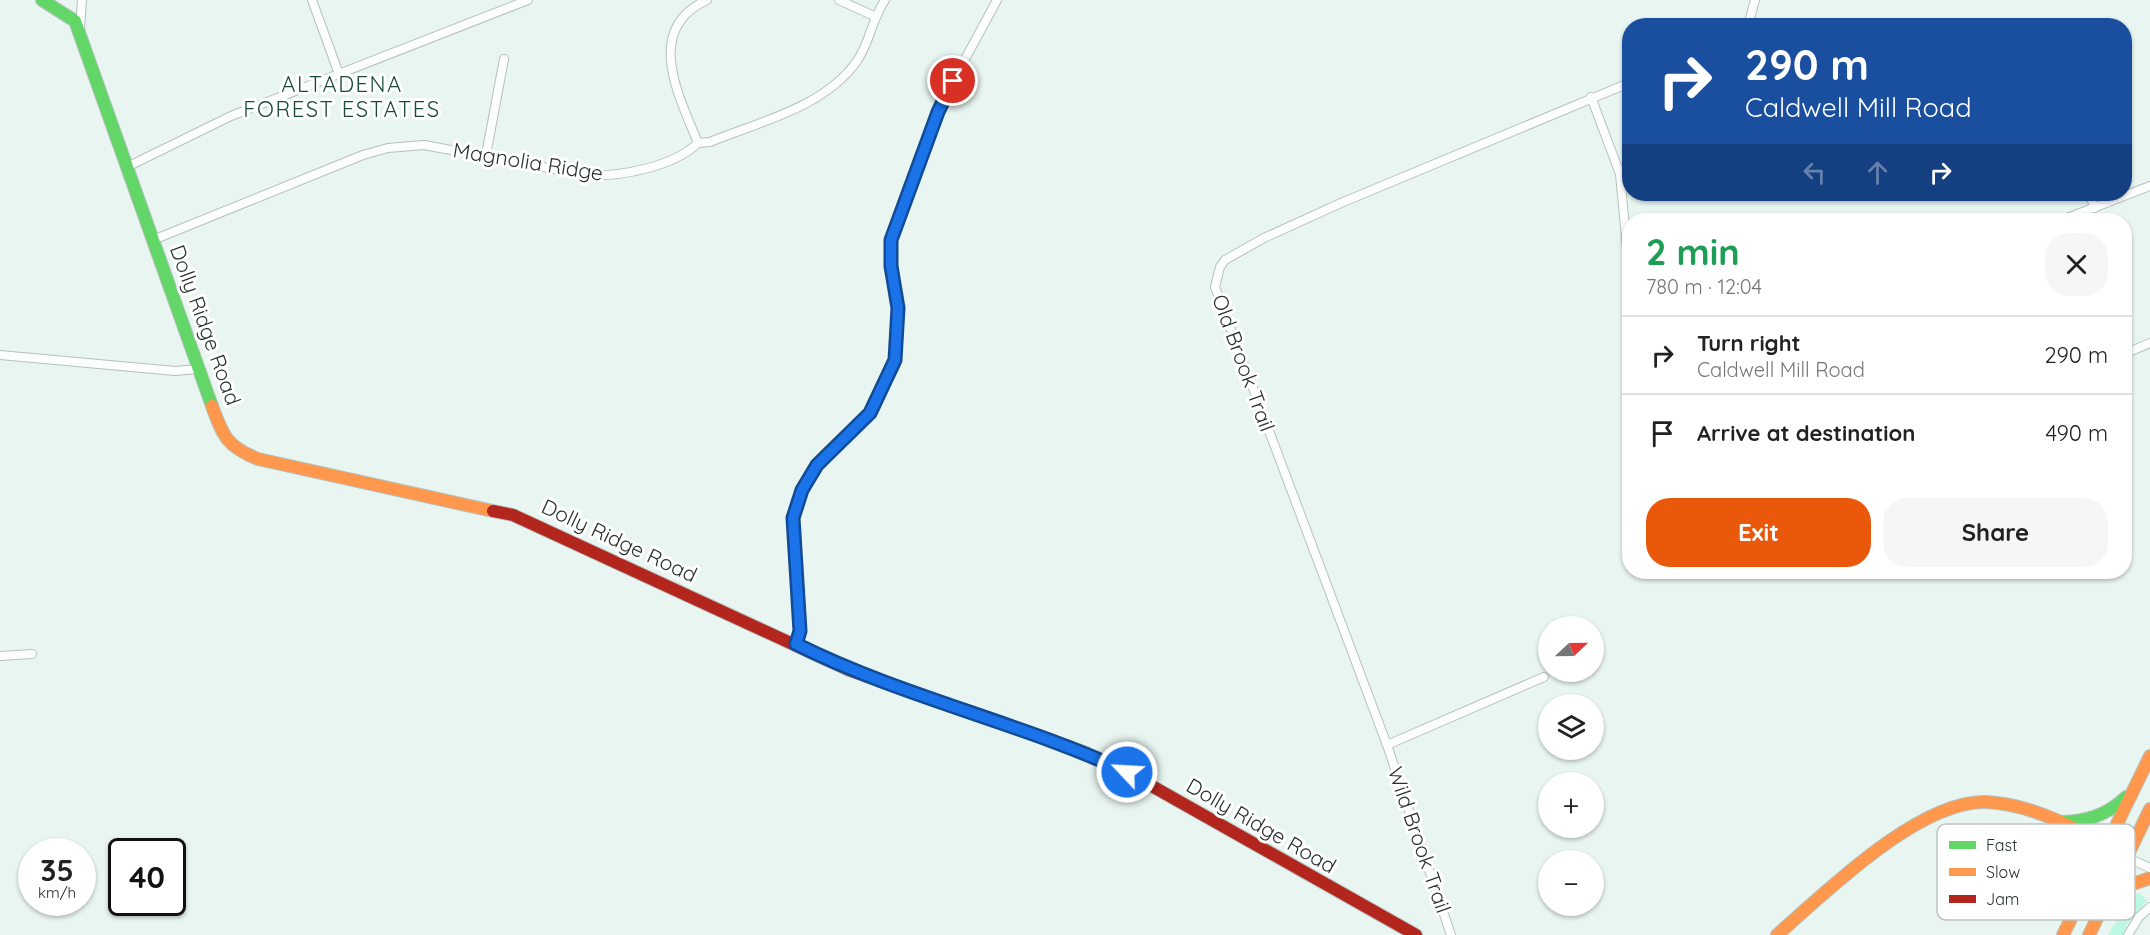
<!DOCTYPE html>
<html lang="en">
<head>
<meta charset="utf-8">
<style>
  body { margin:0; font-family:Quicksand,sans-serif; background:#f6f6f6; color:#222; height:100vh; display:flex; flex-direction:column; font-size:22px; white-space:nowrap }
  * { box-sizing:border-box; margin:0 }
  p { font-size:20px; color:#767676 }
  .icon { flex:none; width:33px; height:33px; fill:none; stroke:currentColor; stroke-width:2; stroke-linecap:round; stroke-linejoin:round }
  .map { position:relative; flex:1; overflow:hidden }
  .sheet { position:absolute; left:1622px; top:213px; width:510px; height:366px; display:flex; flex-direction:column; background:#fff; border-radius:24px; box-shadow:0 2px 4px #0004 }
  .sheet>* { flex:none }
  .guide { position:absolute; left:1622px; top:18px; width:510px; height:183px; border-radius:24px; box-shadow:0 2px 4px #0004; background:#1a4fa0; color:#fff; overflow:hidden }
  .needle { width:39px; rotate:68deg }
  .tools { position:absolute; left:1538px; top:616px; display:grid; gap:12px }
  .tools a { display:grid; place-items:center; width:66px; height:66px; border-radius:50%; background:#fff; box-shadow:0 2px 4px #0004; font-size:30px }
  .speed { position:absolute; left:18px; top:838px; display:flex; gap:12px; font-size:30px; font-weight:700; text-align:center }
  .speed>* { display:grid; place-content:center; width:78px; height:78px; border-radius:50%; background:#fff; box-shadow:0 2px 4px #0004; line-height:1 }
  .speed small { font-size:15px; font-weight:400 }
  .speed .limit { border:3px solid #111; border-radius:9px; background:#fff; color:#111 }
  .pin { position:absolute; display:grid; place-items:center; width:51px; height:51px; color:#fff; margin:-26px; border:3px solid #fff; border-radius:50%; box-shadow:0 2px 6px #0007 }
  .me { position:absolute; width:66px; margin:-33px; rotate:295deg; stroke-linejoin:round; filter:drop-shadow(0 0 4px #0008) }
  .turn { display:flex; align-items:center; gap:21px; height:126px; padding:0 24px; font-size:27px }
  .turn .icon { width:78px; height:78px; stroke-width:2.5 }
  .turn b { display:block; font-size:42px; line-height:51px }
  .lanes { display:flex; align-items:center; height:57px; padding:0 24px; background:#0003; justify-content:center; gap:30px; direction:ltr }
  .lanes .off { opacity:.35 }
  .round { display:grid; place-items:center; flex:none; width:63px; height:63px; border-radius:24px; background:#f6f6f6 }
  .overview { display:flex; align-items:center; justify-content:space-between; height:102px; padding:0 24px }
  h1 { font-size:36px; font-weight:700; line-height:45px; color:#1e9e55 }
  .primary-button { display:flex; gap:12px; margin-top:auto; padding:12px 24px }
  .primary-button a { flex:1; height:69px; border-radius:24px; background:#ea580c; color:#fff; font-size:24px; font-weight:700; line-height:69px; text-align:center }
  .primary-button a+a { background:#f6f6f6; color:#222 }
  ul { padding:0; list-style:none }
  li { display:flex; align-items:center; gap:18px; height:78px; padding:0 24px; border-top:2px solid #e0e0e0 }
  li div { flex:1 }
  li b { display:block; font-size:22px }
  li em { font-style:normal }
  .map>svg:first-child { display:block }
  .green { fill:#bdf8e3 }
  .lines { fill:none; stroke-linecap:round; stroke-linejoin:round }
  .street-casing { stroke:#b6c1bd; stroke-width:10 }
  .fast-casing { stroke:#b6c1bd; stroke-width:14 }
  .slow-casing { stroke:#b6c1bd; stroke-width:14 }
  .jam-casing { stroke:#b6c1bd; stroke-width:14 }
  .street { stroke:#fcfefd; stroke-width:8 }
  .fast { stroke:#63d668; stroke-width:12 }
  .slow { stroke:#ff974d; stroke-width:12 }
  .jam { stroke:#b3261e; stroke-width:12 }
  .route-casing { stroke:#114b97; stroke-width:15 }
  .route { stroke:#1a73e8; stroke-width:10 }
  .labels { text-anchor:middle; stroke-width:6; stroke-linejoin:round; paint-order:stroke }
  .street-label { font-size:21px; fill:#28322e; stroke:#fff }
  .neighbourhood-label { font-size:22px; letter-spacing:1.5px; fill:#194a3b; stroke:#fff }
  .key { fill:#fff; stroke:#bec2c0; stroke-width:1.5 }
  .key-label { font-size:16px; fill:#28322e }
</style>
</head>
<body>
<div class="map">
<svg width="2150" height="935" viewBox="0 0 2150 935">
  <rect width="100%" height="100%" fill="#e8f5f0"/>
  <!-- green -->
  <path class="green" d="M2139,893L2147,900L2127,925L2123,935H2108L2131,895Z"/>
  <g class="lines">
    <defs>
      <g id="street">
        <path d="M312,0L339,74"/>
        <path d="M839,0L874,16"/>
        <path d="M1748,26L1755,0"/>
        <path d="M80,29L82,0"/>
        <path d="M1591,97L1620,174L1629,269"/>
        <path d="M698,143C679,96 643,29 707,0"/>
        <path d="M486,155L504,59"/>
        <path d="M127,167L231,116L528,0"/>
        <path d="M2089,194L2095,208"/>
        <path d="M2062,220L2150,186"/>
        <path d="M153,240L363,155L388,148L424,145L586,175C620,177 673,167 698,143L710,142C759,122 825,107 857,61C870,42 872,19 885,0"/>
        <path d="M2124,354L2150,343"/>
        <path d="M0,355L175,371L198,369"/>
        <path d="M796,644L800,631L793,518L802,490L817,465L869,413L895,360L899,307L891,266V240L943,100L997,0"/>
        <path d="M0,656L32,654"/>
        <path d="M1387,745L1544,677"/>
        <path d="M2126,857L2150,868"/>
        <path d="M1451,935L1387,745L1215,287L1220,267L1225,260L1264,238L1341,203L1629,83"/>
        <path d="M2128,935L2139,917L2150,907"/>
      </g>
      <g id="fast">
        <path d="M42,0L75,21L212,406"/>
        <path d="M2058,822C2085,822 2106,816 2126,797"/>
      </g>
      <g id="slow">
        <path d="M212,406C223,436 227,447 258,459L493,511"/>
        <path d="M910,691L1084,752L1127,772"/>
        <path d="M2058,822L2078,855L2080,893"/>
        <path d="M2106,905L2127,886L2150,878"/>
        <path d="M1777,935C1826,892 1919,800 1986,802C2036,804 2084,833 2126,857"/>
        <path d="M2063,935L2150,756"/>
        <path d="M2089,935L2150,809"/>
      </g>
      <g id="jam">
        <path d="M493,511L513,515L849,670L910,691"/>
        <path d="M1127,772L1416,935"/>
      </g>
    </defs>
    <!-- street casing -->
    <use href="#street" class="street-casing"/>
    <!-- fast casing -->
    <use href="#fast" class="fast-casing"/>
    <!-- slow casing -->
    <use href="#slow" class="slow-casing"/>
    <!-- jam casing -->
    <use href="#jam" class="jam-casing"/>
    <!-- street -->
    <use href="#street" class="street"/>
    <!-- fast -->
    <use href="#fast" class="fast"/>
    <!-- slow -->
    <use href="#slow" class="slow"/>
    <!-- jam -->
    <use href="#jam" class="jam"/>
  </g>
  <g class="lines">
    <defs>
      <path id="route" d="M953,81L938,112L891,240V266L898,308L895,360L870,413L817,465L802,490L793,518L800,631L796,644C902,697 1019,722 1127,772"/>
    </defs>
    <!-- route casing -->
    <use href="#route" class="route-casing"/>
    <!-- route -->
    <use href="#route" class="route"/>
  </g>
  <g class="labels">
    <!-- street labels -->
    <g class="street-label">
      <text transform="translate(528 162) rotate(9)" y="7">Magnolia Ridge</text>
      <text transform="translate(205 325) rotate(70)" y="7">Dolly Ridge Road</text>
      <text transform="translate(1243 363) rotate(70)" y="7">Old Brook Trail</text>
      <text transform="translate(619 541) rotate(25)" y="7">Dolly Ridge Road</text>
      <text transform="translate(1261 826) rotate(30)" y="7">Dolly Ridge Road</text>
      <text transform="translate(1419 840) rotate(71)" y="7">Wild Brook Trail</text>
    </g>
    <!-- neighbourhood labels -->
    <g class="neighbourhood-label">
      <text x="342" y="92">ALTADENA<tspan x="342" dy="25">FOREST ESTATES</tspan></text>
    </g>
  </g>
  <!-- legend -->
  <rect x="1937" y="824" width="198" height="96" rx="9" class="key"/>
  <rect x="1949" y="841" width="27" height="8" fill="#63d668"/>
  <rect x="1949" y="868" width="27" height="8" fill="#ff974d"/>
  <rect x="1949" y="895" width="27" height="8" fill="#b3261e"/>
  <g class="key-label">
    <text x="1986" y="851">Fast</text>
    <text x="1986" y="878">Slow</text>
    <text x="1986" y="905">Jam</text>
  </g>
</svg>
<div class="tools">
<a><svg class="needle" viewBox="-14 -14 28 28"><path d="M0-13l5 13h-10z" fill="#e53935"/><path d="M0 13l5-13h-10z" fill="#767676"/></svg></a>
<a><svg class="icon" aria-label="layers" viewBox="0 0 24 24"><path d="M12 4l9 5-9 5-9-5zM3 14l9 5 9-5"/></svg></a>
<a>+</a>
<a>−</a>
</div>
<div class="speed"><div>35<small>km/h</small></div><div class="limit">40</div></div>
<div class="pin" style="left:953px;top:81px;background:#d93025"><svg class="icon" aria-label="arrive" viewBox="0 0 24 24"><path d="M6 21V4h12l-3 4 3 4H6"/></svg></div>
<svg class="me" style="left:1127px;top:772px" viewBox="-20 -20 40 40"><circle r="17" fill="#1a73e8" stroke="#fff" stroke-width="3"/><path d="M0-11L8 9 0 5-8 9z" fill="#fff"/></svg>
<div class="guide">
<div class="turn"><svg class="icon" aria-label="right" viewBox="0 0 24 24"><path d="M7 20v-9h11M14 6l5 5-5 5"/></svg><div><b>290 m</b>Caldwell Mill Road</div></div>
<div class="lanes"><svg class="icon off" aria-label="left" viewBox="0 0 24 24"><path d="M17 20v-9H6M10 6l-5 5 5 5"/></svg><svg class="icon off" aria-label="ahead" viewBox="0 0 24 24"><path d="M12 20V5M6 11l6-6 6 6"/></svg><svg class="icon" aria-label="right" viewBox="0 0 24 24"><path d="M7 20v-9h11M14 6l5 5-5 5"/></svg></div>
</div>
<section class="sheet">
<div class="overview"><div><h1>2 min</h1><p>780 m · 12:04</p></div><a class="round"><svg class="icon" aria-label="close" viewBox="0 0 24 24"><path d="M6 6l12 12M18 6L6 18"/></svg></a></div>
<ul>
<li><svg class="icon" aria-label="right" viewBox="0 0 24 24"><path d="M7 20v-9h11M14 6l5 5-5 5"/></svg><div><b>Turn right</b><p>Caldwell Mill Road</p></div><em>290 m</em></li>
<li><svg class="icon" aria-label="arrive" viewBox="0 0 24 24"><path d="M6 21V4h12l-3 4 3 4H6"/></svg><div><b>Arrive at destination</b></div><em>490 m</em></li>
</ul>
<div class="primary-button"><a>Exit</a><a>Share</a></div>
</section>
</div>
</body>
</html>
